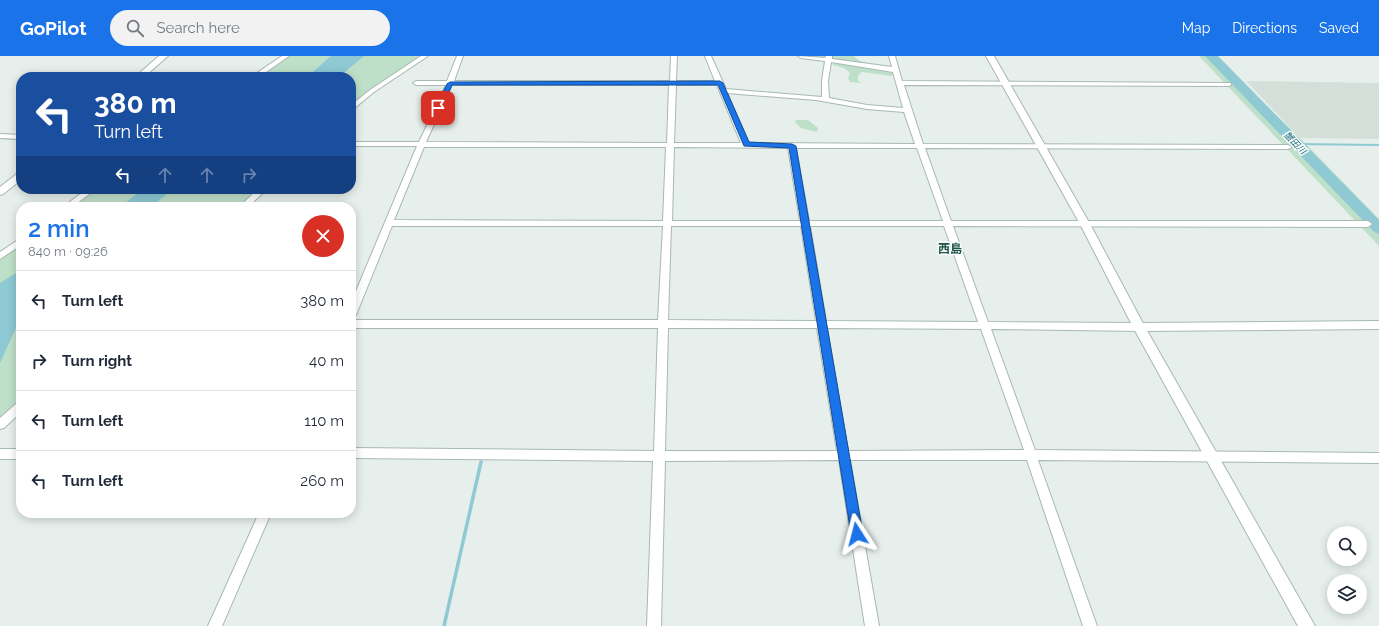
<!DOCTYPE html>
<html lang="en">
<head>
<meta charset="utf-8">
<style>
  body { margin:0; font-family:Raleway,"Noto Sans JP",sans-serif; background:#f2f2f3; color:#1f2937; height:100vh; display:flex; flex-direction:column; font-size:15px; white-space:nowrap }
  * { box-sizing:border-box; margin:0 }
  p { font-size:13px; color:#747a83 }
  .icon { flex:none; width:22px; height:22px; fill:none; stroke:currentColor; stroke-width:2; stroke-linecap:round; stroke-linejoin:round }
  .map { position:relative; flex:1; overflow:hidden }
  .drawer { position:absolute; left:16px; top:146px; width:340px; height:316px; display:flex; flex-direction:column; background:#fff; border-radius:16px; box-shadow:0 2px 10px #0003 }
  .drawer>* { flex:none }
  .guide { position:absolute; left:16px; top:16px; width:340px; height:122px; border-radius:16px; box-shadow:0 2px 10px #0003; background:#1a4fa0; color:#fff; overflow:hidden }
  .fabs { position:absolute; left:1327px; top:470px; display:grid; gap:8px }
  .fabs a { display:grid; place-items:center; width:40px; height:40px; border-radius:50%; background:#fff; box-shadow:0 2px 10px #0003; font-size:20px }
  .pin { position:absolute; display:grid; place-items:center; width:34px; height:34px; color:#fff; margin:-17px; border-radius:8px; box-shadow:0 2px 6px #0006 }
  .me { position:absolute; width:44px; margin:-22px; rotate:351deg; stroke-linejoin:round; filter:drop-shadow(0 0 3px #0008) }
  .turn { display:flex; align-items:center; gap:14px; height:84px; padding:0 12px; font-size:18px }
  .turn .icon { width:52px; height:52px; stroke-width:2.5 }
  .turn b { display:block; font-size:28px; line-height:34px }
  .lanes { display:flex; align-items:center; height:38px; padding:0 12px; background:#0003; justify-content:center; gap:20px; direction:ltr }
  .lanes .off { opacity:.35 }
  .round { display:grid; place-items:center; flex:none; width:42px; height:42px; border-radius:21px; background:#f2f2f3 }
  .headline { display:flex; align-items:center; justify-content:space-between; height:68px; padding:0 12px }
  h1 { font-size:24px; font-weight:600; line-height:30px; color:#1a73e8 }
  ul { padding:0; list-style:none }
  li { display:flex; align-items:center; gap:12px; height:60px; padding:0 12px; border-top:1px solid #e0e1e3 }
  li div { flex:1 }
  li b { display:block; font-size:15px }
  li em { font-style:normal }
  header { display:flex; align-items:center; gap:24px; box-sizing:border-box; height:56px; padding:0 20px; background:#1a73e8; color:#fff }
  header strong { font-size:19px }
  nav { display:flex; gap:22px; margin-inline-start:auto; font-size:14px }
  .search { width:280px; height:36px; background:#f2f2f3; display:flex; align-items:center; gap:10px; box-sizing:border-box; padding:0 14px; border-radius:22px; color:#747a83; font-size:15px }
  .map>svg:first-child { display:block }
  .built { fill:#d4dfda }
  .green { fill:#bfe0c8 }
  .water { fill:#8ec9d4 }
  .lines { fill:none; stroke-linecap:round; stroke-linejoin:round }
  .stream-far1 { stroke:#8ec9d4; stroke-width:2 }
  .stream { stroke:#8ec9d4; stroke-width:3.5 }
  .river { fill:#8ec9d4; fill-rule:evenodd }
  .minor-casing { stroke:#a8b8b2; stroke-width:2 }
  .tertiary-casing { stroke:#a8b8b2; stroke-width:2 }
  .minor { fill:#fff; fill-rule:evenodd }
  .tertiary { fill:#fff; fill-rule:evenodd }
  .route { fill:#1a73e8; stroke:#114b97 }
  .labels { text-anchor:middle; stroke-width:3; stroke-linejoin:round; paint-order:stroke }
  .far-water-label { font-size:9px; font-style:italic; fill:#1c6f80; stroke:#f7fbf9 }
  .quarter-label { font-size:12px; font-weight:bold; fill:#1f5548; stroke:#f7fbf9 }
</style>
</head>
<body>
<header>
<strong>GoPilot</strong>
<div class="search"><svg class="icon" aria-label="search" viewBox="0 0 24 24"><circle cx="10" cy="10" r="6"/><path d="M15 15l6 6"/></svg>Search here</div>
<nav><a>Map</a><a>Directions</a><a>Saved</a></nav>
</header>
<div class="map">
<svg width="1379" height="570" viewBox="0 0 1379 570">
  <rect width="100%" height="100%" fill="#e6efeb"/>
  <!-- built -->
  <path class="built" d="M1246,25L1379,27V83L1300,82Z"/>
  <!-- green -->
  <g class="green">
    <path d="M285,0H419L364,40L351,52V21H254Z"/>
    <path d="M812,0H854L858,4L894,17L892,20L862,16L858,20V24L861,27L850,26L848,22L850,17L844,12L833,9V6Z"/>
    <path d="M1199,0H1215L1303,85L1379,163V190Z"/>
    <path d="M796,64H808L818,72L817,76L801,72L795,66Z"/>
    <path d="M94,133H263L243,151H69Z"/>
    <path d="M21,186V350L0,369V201Z"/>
  </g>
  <!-- water -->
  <g class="water">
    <path d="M331,0H364L339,21H307Z"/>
    <path d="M143,133H173L151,151H120Z"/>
    <path d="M21,214V261L0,307V227Z"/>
  </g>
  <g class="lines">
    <!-- stream-far1 -->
    <g class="stream-far1">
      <path d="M0,82L21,83"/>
      <path d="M1295,88L1379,89"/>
    </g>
    <!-- stream -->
    <path class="stream" d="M444,570L481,406"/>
    <!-- river -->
    <path class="river" d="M1205,0H1218L1379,164V178L1374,176Z"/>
    <defs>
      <g id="minor">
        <path d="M282,0H289L259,21H251Z"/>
        <path d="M421,0H428L374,36L351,55V49L370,34Z"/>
        <path d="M457,0H463L454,25H670L671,0H677L676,25H715L705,0H711L726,33L822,41V25L825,5L801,2L798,0L825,2L826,0H832V3L892,11L889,0H895L902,25L1231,27V29L1229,30L904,29L923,88L1288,89L1292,91L1288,93L925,92L951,165H1368L1372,168L1368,171L953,170L988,266L1139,267L1379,265V273L1139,275L991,273L1035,394L1379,397V407L1038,404L1097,570H1083L1027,404H850L879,570H865L839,404L665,405L661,570H647L653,405L351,402V392L654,395L658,272H351V264H658L663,170H392L356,259L351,262V247L417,90H351V86H419L446,29H416L413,27L416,25H447ZM831,6L893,16L903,52L867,49L829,42L828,25ZM452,29H669L667,87L426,86ZM676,29H717L741,87H674ZM727,37L816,44L867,53L904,56L915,88L749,87ZM424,91H666L663,165L394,164ZM674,91L788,92L800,165H672ZM796,92H917L943,165H809ZM671,170H801L816,265L668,264ZM810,170H944L978,266L826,265ZM668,272H817L837,395H665ZM827,272L981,273L1024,394L848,395Z"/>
        <path d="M0,78L21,79V83L0,82Z"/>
        <path d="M87,133H96L72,151H63Z"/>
        <path d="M258,133H267L248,151H239Z"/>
        <path d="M21,182V189L0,203V196Z"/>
        <path d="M21,346V356L4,372L0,373V362L17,347Z"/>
        <rect x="0" y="393" width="21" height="10"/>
        <path d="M259,457H271L222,570H208Z"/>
      </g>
      <g id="tertiary">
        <path d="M159,0H168L144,21H135Z"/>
        <path d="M986,0H994L1090,168L1145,271L1315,570H1298L1133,271L1080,168Z"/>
        <path d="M21,116V124L3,138L0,139V131L18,117Z"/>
      </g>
    </defs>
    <!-- minor casing -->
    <use href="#minor" class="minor-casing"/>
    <!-- tertiary casing -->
    <use href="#tertiary" class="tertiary-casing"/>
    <!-- minor -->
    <use href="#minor" class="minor"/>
    <!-- tertiary -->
    <use href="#tertiary" class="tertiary"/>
  </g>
  <!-- route -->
  <path class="route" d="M720,25L723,27L749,86L792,88L796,90L863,478L861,481L857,483L853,481L851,478L789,92L744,90L718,29H452L441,53L435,52L447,28L450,26Z"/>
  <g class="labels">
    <!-- far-water labels -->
    <g class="far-water-label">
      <text transform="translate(1295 87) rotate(46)" y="3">蟹田川</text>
    </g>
    <!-- quarter labels -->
    <g class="quarter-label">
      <text x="950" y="197">西島</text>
    </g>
  </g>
</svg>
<div class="fabs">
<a><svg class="icon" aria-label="search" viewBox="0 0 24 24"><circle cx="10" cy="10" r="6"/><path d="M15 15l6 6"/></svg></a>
<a><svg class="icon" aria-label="layers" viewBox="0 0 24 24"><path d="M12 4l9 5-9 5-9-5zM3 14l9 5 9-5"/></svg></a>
</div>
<div class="pin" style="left:438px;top:52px;background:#d93025"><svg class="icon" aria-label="arrive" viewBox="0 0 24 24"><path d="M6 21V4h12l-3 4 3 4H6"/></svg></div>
<svg class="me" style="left:857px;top:478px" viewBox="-20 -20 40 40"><path d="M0-17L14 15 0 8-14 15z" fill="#1a73e8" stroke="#fff" stroke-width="4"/></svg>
<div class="guide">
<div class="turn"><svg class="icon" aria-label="left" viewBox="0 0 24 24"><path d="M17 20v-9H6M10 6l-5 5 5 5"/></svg><div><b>380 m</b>Turn left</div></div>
<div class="lanes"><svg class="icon" aria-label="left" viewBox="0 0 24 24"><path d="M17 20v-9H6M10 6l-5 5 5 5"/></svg><svg class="icon off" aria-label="ahead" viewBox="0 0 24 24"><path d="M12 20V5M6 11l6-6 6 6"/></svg><svg class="icon off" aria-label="ahead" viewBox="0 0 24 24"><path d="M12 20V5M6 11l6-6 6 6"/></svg><svg class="icon off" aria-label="right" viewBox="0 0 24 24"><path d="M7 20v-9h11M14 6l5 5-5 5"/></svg></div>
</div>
<section class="drawer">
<div class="headline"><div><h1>2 min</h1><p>840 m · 09:26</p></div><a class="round" style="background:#d93025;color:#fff"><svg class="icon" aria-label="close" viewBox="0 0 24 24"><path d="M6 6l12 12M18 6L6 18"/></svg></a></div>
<ul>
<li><svg class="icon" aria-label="left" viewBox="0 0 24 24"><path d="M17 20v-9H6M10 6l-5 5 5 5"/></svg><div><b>Turn left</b></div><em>380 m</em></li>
<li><svg class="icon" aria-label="right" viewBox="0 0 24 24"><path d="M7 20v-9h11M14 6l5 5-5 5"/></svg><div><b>Turn right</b></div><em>40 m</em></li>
<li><svg class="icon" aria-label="left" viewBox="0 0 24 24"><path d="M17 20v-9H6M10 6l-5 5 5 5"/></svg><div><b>Turn left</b></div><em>110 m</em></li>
<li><svg class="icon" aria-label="left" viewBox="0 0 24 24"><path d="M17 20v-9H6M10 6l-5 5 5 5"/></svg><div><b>Turn left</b></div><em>260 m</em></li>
</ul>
</section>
</div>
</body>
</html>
